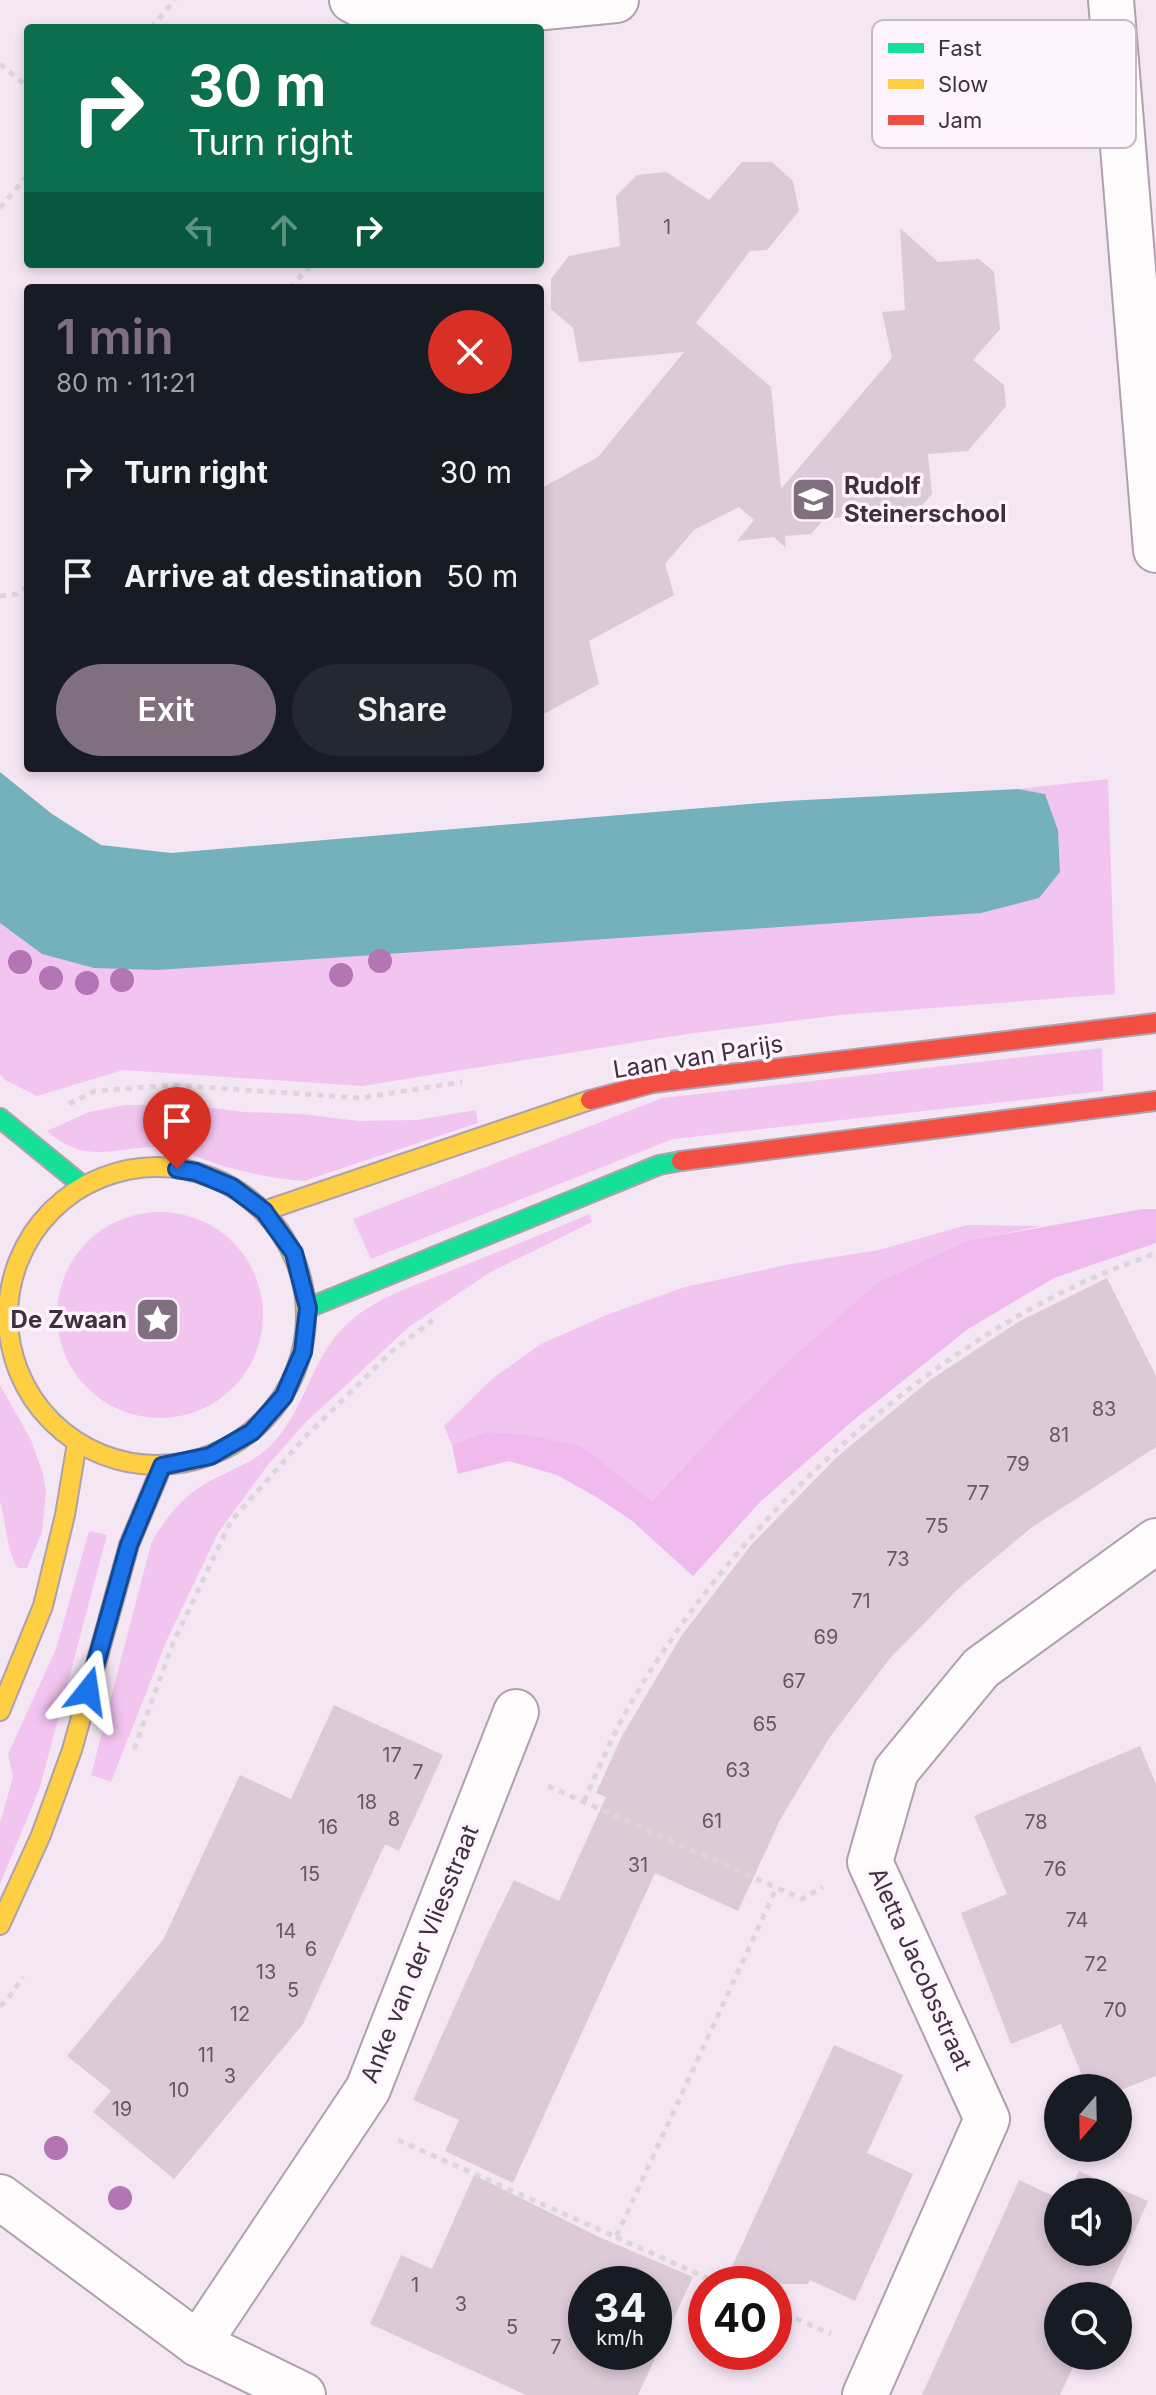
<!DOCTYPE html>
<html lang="en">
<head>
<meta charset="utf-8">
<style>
  body { margin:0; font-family:Inter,sans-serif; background:#242831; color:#f1f3f6; height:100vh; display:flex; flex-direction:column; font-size:30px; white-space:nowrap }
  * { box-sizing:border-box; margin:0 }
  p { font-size:26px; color:#9ea1a6 }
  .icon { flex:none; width:44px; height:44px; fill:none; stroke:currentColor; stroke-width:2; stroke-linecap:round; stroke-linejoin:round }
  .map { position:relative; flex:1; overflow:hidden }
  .sheet { position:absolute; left:24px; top:284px; width:520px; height:488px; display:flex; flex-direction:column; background:#171b24; border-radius:8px; box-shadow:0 4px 12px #0003 }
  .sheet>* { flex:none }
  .guide { position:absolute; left:24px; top:24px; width:520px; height:244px; border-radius:8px; box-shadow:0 4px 12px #0003; background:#0b6e4f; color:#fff; overflow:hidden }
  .needle { width:52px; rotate:200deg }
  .controls { position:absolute; left:1044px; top:2074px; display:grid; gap:16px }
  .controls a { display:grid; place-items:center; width:88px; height:88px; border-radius:50%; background:#171b24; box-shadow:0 4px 12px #0003; font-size:40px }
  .speed { position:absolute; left:568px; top:2266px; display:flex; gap:16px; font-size:40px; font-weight:700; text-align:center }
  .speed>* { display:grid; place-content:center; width:104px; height:104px; border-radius:50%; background:#171b24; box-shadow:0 4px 12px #0003; line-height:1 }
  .speed small { font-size:20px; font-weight:400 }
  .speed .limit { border:12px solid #d22; background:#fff; color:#111 }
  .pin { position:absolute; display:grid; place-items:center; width:68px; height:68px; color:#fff; margin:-82px -34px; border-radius:50% 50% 50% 0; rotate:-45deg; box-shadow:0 0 8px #0007 }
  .pin .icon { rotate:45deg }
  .me { position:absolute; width:88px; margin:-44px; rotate:15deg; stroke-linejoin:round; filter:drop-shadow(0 0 6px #0008) }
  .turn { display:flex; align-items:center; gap:28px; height:168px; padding:0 32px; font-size:36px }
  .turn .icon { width:104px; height:104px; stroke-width:2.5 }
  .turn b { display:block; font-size:56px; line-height:68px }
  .lanes { display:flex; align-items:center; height:76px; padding:0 32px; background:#0003; justify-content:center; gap:40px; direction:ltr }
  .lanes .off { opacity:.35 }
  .round { display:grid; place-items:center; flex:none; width:84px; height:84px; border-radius:42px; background:#242831 }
  .overview { display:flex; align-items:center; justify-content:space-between; height:136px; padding:0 32px }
  h1 { font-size:48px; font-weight:600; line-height:60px; color:#806f7f }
  .action { display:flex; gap:16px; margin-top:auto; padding:16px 32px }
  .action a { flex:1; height:92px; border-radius:48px; background:#806f7f; color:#fff; font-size:32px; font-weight:600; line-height:92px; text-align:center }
  .action a+a { background:#242831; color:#f1f3f6 }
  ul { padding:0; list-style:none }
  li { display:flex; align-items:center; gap:24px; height:104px; padding:0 32px }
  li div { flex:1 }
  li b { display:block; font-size:30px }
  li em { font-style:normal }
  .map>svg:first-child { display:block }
  .green { fill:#f2c4f0 }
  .forest { fill:#f0baee }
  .water { fill:#74b1bd }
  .building { fill:#dccad6; fill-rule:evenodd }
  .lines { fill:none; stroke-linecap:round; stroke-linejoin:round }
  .street-casing { stroke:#aea0ad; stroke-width:48 }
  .fast-casing { stroke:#aea0ad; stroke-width:22 }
  .slow-casing { stroke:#aea0ad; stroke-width:22 }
  .jam-casing { stroke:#aea0ad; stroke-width:22 }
  .path { stroke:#dbd6da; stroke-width:5; stroke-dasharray:6 6; stroke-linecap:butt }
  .street { stroke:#fefbfd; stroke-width:44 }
  .fast { stroke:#16e098; stroke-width:18 }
  .slow { stroke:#ffcf43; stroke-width:18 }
  .jam { stroke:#f24e42; stroke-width:18 }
  .tree { fill:#b375b4 }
  .route-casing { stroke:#114b97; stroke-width:20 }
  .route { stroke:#1a73e8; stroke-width:14 }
  .labels { text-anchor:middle; stroke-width:7; stroke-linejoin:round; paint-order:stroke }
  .number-label { font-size:20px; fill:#685666 }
  .poi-label { font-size:24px; font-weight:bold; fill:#412f40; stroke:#fdf4fd; text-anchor:start }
  .street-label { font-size:24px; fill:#412f40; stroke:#fdf4fd }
  .key { fill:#fdf4fd; stroke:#c5b9c4; stroke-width:2 }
  .key-label { font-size:22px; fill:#412f40 }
</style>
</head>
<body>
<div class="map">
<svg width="1156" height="2395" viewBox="0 0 1156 2395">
  <rect width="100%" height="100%" fill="#f5e6f4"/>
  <!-- green -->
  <g class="green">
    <path d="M1108,779L1115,994L840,1015L687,1034L362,1086L123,1070L37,1096L5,1080L0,1074V923L42,954L1060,872L1058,830L1045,794L1018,789Z"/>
    <path d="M1102,1048L1103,1091L673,1139L371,1259L353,1219L662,1098Z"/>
    <path d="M126,1105H188L244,1112L302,1114L359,1121L417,1120L476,1110L478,1123L304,1181C279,1179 255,1175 231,1168C210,1163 192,1153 171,1149C123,1140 92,1171 47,1131L89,1112Z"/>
    <circle cx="160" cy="1315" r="103"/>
    <path d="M590,1214L592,1222L489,1273L410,1326L306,1422L267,1466L218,1533L166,1642L111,1782L91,1775L151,1544C161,1524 178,1502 197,1489C222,1472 254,1465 274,1442C305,1408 311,1361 343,1328C372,1298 417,1285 455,1269C500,1251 545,1233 590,1214Z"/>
    <path d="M967,1225L1042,1226L966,1241L878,1282L788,1361L723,1425L652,1501L582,1446L485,1432L452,1445L444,1426L493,1378L541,1344L609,1314L685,1287L791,1264L879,1250Z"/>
    <path d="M0,1385L31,1440L43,1474L46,1493L42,1532L27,1568H18C7,1555 6,1519 0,1502Z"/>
    <path d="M89,1531L107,1535L40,1787L0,1884V1823L13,1777L8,1754L56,1649Z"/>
  </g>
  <!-- forest -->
  <path class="forest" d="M1143,1209H1156V1243L1054,1278L968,1329L855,1419L761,1501L693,1576L631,1520L598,1498L557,1475L509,1461L458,1474L452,1445L485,1432L525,1435L582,1446L652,1501L723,1425L788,1361L878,1282L966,1241Z"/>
  <!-- water -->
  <path class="water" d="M0,772L52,814L101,845L171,853L786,801L1018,789L1045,794L1058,830L1060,872L1039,898L981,913L158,970L94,968L42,954L0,923Z"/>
  <!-- building -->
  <g class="building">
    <path d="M742,162H772L793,181L799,211L767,250L750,251L696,323L771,387L781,489L892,358L882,312L905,310L900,228L938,262L979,259L994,272L1000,329L973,360L1004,385L1006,406L968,451L928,454L932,494L918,510L824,519L811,534L785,536L786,548L774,537L737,541L754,520L739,507L694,530L665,564L674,595L589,641L599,684L540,716V489L598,457L684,352L579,362L573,328L551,309V279L569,256L620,246L616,196L637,175L666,172L709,200Z"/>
    <path d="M1107,1278L1156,1376V1447L1031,1528L958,1589L891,1657L830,1737L805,1778L780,1820L738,1911L655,1873L513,2183L445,2151L459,2120L413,2100L487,1935L514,1880L559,1901L606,1797L596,1793L622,1736L682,1635L752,1544L837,1457L930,1380L1018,1322Z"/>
    <path d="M334,1705L443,1755L399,1851L385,1844L303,2024L174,2179L93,2112L111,2091L67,2056L163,1940L240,1775L291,1799Z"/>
    <path d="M1140,1746L1156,1784V2076L1118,2091V2088H1087L1061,2024L1011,2044L961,1913L1007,1894L974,1816Z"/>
    <path d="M834,2045L903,2075L867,2153L913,2174L855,2301L810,2280L808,2284H724Z"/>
    <path d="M1079,2171L1148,2201L1106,2296H1058V2356H1078L1060,2395H922L1019,2180L1058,2198V2252H1118V2192H1069Z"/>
    <path d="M474,2175L599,2237L693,2277L638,2395H526L370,2324L401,2255L432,2269ZM586,2284H654V2352H586Z"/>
  </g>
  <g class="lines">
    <defs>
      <g id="street">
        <path d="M352,0C378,15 402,18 432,18L616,0"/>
        <path d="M1111,0L1156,550"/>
        <path d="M0,2197L198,2344L303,2395"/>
        <path d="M198,2344L368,2089L516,1712"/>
        <path d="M865,2395L987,2119L870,1862L896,1771L981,1668L1156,1541"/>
      </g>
      <g id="fast">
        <path d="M0,1118L82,1185"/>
        <path d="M308,1308L659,1165L681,1161"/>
      </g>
      <g id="slow">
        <circle cx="157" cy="1316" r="149"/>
        <path d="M264,1211L590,1100"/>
        <path d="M0,1711L43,1606L65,1515L77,1443"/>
        <path d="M0,1925L41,1835L72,1750L129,1545L162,1466"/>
      </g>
      <g id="jam">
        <path d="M590,1100L653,1083L1156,1023"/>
        <path d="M681,1161L1156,1101"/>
      </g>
    </defs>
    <!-- street casing -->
    <use href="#street" class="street-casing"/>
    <!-- fast casing -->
    <use href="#fast" class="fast-casing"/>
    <!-- slow casing -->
    <use href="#slow" class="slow-casing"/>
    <!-- jam casing -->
    <use href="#jam" class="jam-casing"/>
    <!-- path -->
    <g class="path">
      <path d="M151,28L175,0"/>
      <path d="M0,64L28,87"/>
      <path d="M0,208L28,175"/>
      <path d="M290,288L312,264"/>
      <path d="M0,596L17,594L28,586"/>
      <path d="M69,1104L94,1091L173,1085L360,1098L462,1082"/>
      <path d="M134,1749L174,1641L231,1521L307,1435L391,1352L433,1320"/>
      <path d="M548,1786L802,1899L823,1887"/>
      <path d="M584,1801C596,1774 608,1746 622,1719C722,1538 899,1366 1088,1280C1110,1270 1133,1262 1156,1253"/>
      <path d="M0,2006L8,1999L23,1977"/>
      <path d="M398,2140L616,2237L777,1887"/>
      <path d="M616,2237L720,2284"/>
      <path d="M774,2309L831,2334"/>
    </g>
    <!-- street -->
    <use href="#street" class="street"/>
    <!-- fast -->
    <use href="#fast" class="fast"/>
    <!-- slow -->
    <use href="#slow" class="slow"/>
    <!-- jam -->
    <use href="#jam" class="jam"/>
  </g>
  <!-- trees -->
  <g class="tree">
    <circle cx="380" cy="961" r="12"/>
    <circle cx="20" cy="962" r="12"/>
    <circle cx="341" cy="975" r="12"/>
    <circle cx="51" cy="978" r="12"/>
    <circle cx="122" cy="980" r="12"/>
    <circle cx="87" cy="983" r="12"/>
    <circle cx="56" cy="2148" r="12"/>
    <circle cx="120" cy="2198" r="12"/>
  </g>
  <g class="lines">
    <defs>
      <path id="route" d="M88,1691L129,1545L162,1466L210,1456L252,1432L284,1396L303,1352L308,1308L294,1253L264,1211L232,1187L196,1172L177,1169"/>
    </defs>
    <!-- route casing -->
    <use href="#route" class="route-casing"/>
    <!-- route -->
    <use href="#route" class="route"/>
  </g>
  <!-- icons -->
  <defs>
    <symbol id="school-square" viewBox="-11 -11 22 22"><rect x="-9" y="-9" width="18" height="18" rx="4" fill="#806f7f" stroke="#fdf4fd"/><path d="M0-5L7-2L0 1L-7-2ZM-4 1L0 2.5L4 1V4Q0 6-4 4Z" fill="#fff"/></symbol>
    <symbol id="sight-square" viewBox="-11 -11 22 22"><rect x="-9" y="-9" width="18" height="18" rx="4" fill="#806f7f" stroke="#fdf4fd"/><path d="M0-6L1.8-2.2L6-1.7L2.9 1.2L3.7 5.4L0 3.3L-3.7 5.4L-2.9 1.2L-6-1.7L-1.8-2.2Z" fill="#fff"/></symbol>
  </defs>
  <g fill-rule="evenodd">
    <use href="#school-square" x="788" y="474" width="51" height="51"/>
    <use href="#sight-square" x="132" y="1294" width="51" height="51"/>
  </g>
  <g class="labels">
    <!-- number labels -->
    <g class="number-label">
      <text x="667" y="234">1</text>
      <text x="1104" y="1416">83</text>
      <text x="1059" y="1442">81</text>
      <text x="1018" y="1471">79</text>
      <text x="978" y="1500">77</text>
      <text x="937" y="1533">75</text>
      <text x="898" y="1566">73</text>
      <text x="861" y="1608">71</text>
      <text x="826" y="1644">69</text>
      <text x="794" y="1688">67</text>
      <text x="765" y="1731">65</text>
      <text x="392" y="1762">17</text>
      <text x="738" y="1777">63</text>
      <text x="418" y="1779">7</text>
      <text x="367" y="1809">18</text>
      <text x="394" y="1826">8</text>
      <text x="712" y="1828">61</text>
      <text x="1036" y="1829">78</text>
      <text x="328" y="1834">16</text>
      <text x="638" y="1872">31</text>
      <text x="1055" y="1876">76</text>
      <text x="310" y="1881">15</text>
      <text x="1077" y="1927">74</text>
      <text x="286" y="1938">14</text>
      <text x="311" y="1956">6</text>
      <text x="1096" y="1971">72</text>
      <text x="266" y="1979">13</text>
      <text x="293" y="1997">5</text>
      <text x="1115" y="2017">70</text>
      <text x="240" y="2021">12</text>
      <text x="206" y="2062">11</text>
      <text x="230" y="2083">3</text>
      <text x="179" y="2097">10</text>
      <text x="122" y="2116">19</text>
      <text x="415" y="2292">1</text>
      <text x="461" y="2311">3</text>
      <text x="512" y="2334">5</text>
      <text x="556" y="2354">7</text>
    </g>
    <!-- poi labels -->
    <g class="poi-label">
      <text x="844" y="494">Rudolf<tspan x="844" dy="28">Steinerschool</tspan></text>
      <text x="127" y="1328" text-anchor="end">De Zwaan</text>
    </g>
    <!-- street labels -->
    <g class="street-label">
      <text transform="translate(698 1057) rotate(-9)" y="8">Laan van Parijs</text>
      <text transform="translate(420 1954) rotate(-68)" y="8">Anke van der Vliesstraat</text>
      <text transform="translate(920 1969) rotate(66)" y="8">Aletta Jacobsstraat</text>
    </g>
  </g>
  <!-- legend -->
  <rect x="872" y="20" width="264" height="128" rx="12" class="key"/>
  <rect x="888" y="43" width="36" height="10" fill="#16e098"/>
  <rect x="888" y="79" width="36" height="10" fill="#ffcf43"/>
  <rect x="888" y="115" width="36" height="10" fill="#f24e42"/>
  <g class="key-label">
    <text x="938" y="56">Fast</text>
    <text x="938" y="92">Slow</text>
    <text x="938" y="128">Jam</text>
  </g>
</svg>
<div class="controls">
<a><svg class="needle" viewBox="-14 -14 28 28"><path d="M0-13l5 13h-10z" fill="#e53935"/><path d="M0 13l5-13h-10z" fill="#9ea1a6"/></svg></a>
<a><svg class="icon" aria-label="sound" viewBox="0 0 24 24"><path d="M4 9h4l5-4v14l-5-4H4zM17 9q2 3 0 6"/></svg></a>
<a><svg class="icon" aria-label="search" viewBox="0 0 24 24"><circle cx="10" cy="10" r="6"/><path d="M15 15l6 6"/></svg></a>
</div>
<div class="speed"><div>34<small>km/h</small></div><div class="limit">40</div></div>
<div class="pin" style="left:177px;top:1169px;background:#d93025"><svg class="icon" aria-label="arrive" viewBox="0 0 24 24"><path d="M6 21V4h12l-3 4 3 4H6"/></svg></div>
<svg class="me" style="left:88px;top:1691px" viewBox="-20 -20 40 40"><path d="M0-17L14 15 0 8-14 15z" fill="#1a73e8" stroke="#fff" stroke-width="4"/></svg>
<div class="guide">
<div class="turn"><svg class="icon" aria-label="right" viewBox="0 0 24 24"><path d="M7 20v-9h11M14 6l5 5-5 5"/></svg><div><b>30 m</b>Turn right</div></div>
<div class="lanes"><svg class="icon off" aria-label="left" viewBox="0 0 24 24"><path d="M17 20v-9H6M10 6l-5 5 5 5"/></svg><svg class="icon off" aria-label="ahead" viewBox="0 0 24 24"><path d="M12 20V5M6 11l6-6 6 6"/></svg><svg class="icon" aria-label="right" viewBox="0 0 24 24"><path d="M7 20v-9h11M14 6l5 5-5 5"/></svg></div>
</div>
<section class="sheet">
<div class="overview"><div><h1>1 min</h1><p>80 m · 11:21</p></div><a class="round" style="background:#d93025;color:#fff"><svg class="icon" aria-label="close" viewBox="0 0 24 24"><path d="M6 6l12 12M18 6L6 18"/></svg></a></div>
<ul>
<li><svg class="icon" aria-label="right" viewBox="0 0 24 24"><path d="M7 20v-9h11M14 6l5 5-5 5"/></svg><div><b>Turn right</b></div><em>30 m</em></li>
<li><svg class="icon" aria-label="arrive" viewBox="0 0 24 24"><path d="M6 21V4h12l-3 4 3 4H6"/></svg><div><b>Arrive at destination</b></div><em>50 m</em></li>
</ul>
<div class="action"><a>Exit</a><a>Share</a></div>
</section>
</div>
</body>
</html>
